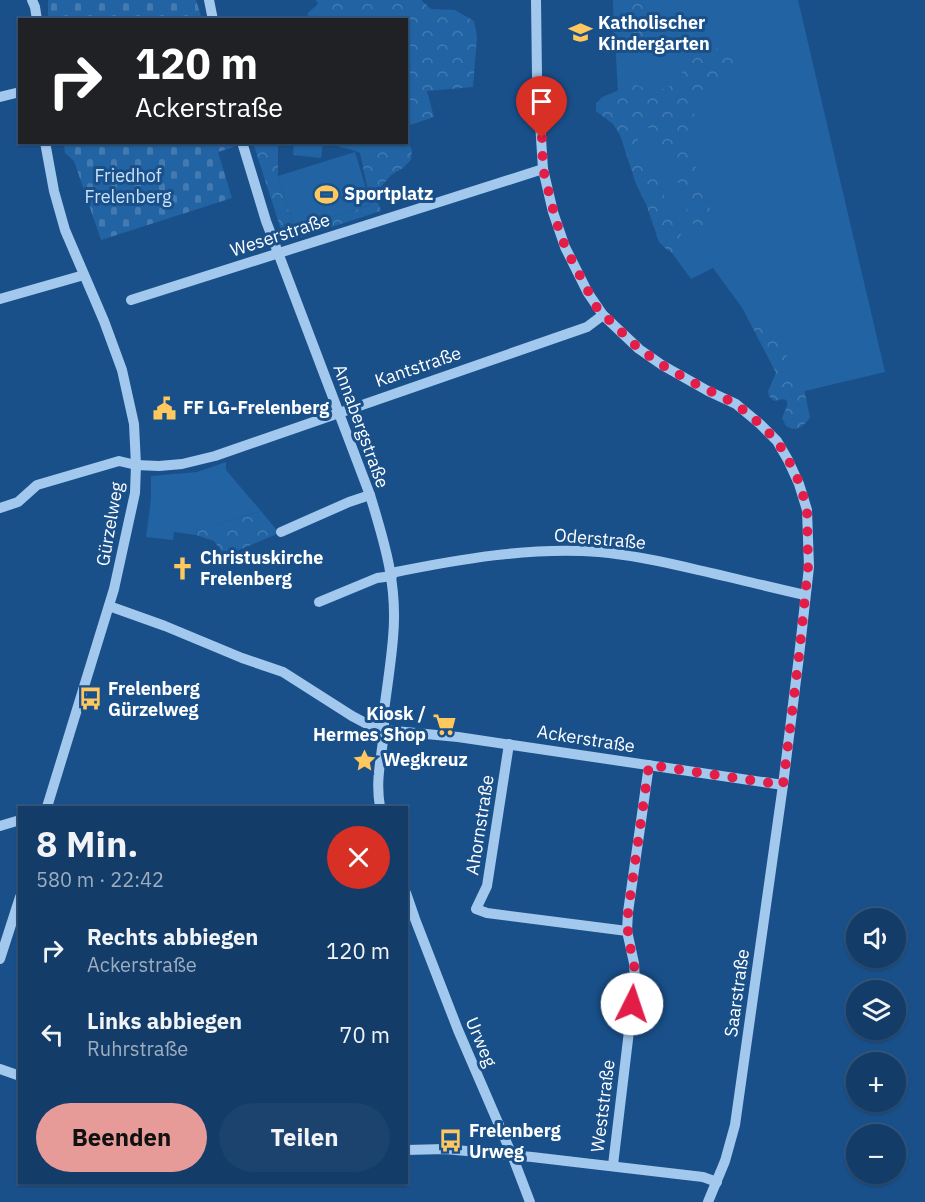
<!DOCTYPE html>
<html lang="de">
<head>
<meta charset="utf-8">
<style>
  body { margin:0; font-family:"IBM Plex Sans",sans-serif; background:#1c436e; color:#f1f3f6; height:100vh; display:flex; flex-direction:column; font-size:22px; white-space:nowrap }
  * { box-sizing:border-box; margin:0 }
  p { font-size:20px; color:#9dadc0 }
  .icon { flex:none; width:33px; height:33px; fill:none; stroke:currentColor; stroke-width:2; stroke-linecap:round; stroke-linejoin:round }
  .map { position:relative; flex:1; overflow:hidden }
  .sheet { position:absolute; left:18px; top:806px; width:390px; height:378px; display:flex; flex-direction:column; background:#133c68; border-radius:0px; box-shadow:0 2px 4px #0004,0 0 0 2px #32567c }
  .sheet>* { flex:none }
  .guide { position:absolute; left:18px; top:18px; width:390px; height:126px; border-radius:0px; box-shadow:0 2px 4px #0004,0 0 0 2px #32567c; background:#202124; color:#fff; overflow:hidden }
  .controls { position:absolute; left:846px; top:908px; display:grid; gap:12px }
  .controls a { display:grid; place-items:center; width:60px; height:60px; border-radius:50%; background:#133c68; box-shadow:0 2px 4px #0004,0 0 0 2px #32567c; font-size:30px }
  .pin { position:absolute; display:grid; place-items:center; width:51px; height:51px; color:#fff; margin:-62px -26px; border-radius:50% 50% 50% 0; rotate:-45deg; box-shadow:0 0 6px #0007 }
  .pin .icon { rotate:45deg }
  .me { position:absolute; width:66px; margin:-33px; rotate:4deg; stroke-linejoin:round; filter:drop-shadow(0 0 4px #0008) }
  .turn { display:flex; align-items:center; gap:21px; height:126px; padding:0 18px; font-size:27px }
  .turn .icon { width:78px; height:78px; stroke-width:2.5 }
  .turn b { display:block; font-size:42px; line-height:51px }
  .round { display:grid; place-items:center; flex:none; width:63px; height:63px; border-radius:32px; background:#1c436e }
  .overview { display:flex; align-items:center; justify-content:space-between; height:102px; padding:0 18px }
  h1 { font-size:36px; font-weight:800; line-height:45px }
  .button { display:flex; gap:12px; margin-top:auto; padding:12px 18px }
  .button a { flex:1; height:69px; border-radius:36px; background:#e69b98; color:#111; font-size:24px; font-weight:800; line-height:69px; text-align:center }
  .button a+a { background:#1c436e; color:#f1f3f6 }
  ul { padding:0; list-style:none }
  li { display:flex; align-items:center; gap:18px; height:84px; padding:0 18px }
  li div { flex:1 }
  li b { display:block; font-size:22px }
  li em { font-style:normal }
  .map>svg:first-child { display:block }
  .green { fill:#2263a3 }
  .forest { fill:url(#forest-crowns) }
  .cemetery { fill:url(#cemetery-stones) }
  .park { fill:url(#park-tufts) }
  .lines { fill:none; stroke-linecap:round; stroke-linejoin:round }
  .minor { stroke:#a3c8ed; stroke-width:10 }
  .route { stroke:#e11d48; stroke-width:10; stroke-dasharray:0 18 }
  .labels { text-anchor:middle; stroke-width:6; stroke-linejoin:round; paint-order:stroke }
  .poi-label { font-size:18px; font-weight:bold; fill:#fff; stroke:#19508a; text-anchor:start }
  .park-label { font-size:18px; fill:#c8e1fa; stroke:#19508a }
  .street-label { font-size:18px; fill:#fff; stroke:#19508a }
</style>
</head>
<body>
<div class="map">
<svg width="925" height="1202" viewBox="0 0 925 1202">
  <defs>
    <pattern id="forest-crowns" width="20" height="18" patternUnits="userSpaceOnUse" patternTransform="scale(1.5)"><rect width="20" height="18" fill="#2263a3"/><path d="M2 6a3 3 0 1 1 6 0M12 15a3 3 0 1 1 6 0" fill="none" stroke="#437ab1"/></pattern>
    <pattern id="cemetery-stones" width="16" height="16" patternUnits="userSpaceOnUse" patternTransform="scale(1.5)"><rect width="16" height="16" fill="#2263a3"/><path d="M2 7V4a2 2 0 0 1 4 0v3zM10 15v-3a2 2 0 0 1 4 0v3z" fill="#437ab1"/></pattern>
    <pattern id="park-tufts" width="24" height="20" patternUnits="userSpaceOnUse" patternTransform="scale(1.5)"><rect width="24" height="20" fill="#2263a3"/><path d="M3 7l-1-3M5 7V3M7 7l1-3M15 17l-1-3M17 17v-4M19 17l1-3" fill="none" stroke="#437ab1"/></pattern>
  </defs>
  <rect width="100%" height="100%" fill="#19508a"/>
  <!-- green -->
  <g class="green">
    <path d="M613,0H798L885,372L788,395L743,309L713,268L691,279L672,253L619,113Z"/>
    <path d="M355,152L371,205L294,228L278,176Z"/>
    <path d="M226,462V470L261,511L210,526H197L196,535L174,532L173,540L146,537L151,499V476L197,472Z"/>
  </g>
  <!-- forest -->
  <g class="forest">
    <path d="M316,0H421L431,9L455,10L474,21L477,36L473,87L427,91L434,117L407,126L406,20L307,19L308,13L318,4Z"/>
    <path d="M613,0H653L656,23L654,32C640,44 631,38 614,40Z"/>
    <path d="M720,48C729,49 735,52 736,61C739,85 706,86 696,101C694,105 694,111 694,115C687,142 693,162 703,187C707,198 711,207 711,218L704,225L697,227C682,217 689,202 682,189C680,184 677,181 675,177C673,169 671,161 667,155C659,142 649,128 639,116L633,117L630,121L649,167L658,181L685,244L683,247L672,253L666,249L659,242L646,204L636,184L620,135L613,124L596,111V104L602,97L617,91L630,83C638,85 646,90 654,90C677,91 679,70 694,59C702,53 710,50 720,48Z"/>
    <path d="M407,141L412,150L411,160L403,168L391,175L379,189L376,197L381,211L285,242L253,143H278V176L294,228L371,205L360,153C351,148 341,149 333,143L406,142Z"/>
    <path d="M747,308L760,313L769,322L804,388L810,418C803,426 797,433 786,426L782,418L787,406V401L784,399L774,401L769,396L768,391L776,373L743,309Z"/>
    <path d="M261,511L279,533L225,556L214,541L196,535L197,526H210Z"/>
  </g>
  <!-- cemetery -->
  <g class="cemetery">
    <path d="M48,0H196L202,19H48Z"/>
    <path d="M64,143H233L234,147L218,152L232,198L101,240L74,161L65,153Z"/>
  </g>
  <!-- park -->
  <path class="park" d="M294,143H323L321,158L293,155Z"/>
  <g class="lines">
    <!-- minor -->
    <g class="minor">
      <path d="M32,0L35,7L37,20"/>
      <path d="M209,0L213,20"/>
      <path d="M536,0L537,76L543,169L553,212L565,247L588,293L603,315L639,349L662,365L708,391L736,404L760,424L777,441L788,460L799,484L807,510L809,567L799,656L783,785L735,1125L725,1161L708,1202"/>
      <path d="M0,97L20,92"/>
      <path d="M45,142L54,191L65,230L104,321L122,370L134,424L136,465L135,493L114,589L47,807"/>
      <path d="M242,142L266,221L370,495C385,544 398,586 393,638C391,663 387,687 384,711C384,717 384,724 384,730C382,758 375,778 380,807"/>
      <path d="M0,299L84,275"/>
      <path d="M131,300L543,169"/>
      <path d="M0,508L18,502L37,485L119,461L136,465L159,466L182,464L215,456L587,327L603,315"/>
      <path d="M281,532L349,502L370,495"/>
      <path d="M391,573C460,559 528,547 599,552C633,555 665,562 698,570C734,578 769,587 805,595"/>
      <path d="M319,602L377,578L392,576"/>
      <path d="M109,606L165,626L242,658L283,672L352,716L369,725L384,730L458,737L783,785"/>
      <path d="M509,744L487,886L476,909L487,913L627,931"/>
      <path d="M0,826L20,820"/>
      <path d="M406,893L415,919L458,1030L512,1155L530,1202"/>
      <path d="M0,959L20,897"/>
      <path d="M0,1069L20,1076"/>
      <path d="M406,1150L445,1149L532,1157L703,1177L717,1182"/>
      <path d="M613,1165L635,981L634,963L627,931L628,912L649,765"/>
    </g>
  </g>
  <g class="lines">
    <!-- route -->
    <path class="route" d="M542,138L543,169L556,221L566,249L597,308L639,349L648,355L662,365L694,383L736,404L760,424L777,441L788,459L800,484L807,510L808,567L799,656L783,785L649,765L628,912V938L634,963L635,981L632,1004"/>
  </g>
  <!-- icons -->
  <defs>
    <symbol id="school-bare" viewBox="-9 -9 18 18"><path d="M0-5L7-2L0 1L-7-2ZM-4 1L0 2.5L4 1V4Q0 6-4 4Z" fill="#ffc85f" stroke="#19508a" stroke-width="2.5" paint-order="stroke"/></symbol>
    <symbol id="stadium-bare" viewBox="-9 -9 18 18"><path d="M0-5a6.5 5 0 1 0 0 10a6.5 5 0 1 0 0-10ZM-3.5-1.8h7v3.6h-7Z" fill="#ffc85f" stroke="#19508a" stroke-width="2.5" paint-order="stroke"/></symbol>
    <symbol id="civic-bare" viewBox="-9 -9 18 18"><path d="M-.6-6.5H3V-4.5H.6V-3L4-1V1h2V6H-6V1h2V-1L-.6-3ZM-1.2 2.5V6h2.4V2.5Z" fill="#ffc85f" stroke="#19508a" stroke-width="2.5" paint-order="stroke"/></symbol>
    <symbol id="church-bare" viewBox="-9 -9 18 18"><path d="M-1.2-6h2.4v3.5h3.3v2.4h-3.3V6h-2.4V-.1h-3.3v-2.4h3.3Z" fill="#ffc85f" stroke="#19508a" stroke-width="2.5" paint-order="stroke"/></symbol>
    <symbol id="bus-bare" viewBox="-9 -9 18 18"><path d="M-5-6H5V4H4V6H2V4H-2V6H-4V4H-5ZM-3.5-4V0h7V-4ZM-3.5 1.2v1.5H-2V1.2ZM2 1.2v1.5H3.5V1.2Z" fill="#ffc85f" stroke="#19508a" stroke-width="2.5" paint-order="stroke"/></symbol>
    <symbol id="supermarket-bare" viewBox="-9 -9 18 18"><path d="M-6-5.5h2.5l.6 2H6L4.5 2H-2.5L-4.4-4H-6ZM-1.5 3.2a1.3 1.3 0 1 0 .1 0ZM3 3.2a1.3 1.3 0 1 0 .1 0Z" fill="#ffc85f" stroke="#19508a" stroke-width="2.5" paint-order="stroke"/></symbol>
    <symbol id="sight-bare" viewBox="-9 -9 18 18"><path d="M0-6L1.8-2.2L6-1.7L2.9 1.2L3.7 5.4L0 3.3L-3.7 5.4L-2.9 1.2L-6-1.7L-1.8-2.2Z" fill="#ffc85f" stroke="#19508a" stroke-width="2.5" paint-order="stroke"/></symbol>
  </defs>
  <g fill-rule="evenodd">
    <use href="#school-bare" x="564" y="16" width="33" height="33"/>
    <use href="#stadium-bare" x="310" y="178" width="33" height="33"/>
    <use href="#civic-bare" x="148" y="392" width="33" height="33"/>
    <use href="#church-bare" x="166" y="552" width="33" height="33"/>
    <use href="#bus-bare" x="74" y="682" width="33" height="33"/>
    <use href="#supermarket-bare" x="428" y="708" width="33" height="33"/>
    <use href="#sight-bare" x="348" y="744" width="33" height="33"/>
    <use href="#bus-bare" x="434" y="1124" width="33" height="33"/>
  </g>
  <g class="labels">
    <!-- poi labels -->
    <g class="poi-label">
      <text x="598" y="29">Katholischer<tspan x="598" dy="21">Kindergarten</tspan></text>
      <text x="344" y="200">Sportplatz</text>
      <text x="183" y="414">FF LG-Frelenberg</text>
      <text x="200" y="564">Christuskirche<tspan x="200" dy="21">Frelenberg</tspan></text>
      <text x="108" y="695">Frelenberg<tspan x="108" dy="21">Gürzelweg</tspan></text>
      <text x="426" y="720" text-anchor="end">Kiosk /<tspan x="426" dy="21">Hermes Shop</tspan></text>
      <text x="383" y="766">Wegkreuz</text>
      <text x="469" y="1137">Frelenberg<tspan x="469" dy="21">Urweg</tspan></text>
    </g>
    <!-- park labels -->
    <g class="park-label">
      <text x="128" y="182">Friedhof<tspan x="128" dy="21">Frelenberg</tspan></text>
    </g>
    <!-- street labels -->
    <g class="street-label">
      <text transform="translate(280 235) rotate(-18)" y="6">Weserstraße</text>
      <text transform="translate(418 367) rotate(-19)" y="6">Kantstraße</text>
      <text transform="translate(361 426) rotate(70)" y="6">Annabergstraße</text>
      <text transform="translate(110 524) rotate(-80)" y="6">Gürzelweg</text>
      <text transform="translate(600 539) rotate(5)" y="6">Oderstraße</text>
      <text transform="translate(586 739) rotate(9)" y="6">Ackerstraße</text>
      <text transform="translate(480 825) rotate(-81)" y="6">Ahornstraße</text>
      <text transform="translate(737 993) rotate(-82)" y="6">Saarstraße</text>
      <text transform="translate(481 1042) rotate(67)" y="6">Urweg</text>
      <text transform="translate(603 1106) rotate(-83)" y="6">Weststraße</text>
    </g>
  </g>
</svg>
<div class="controls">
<a><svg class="icon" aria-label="sound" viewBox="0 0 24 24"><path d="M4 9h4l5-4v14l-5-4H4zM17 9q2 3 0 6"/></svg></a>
<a><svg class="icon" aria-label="layers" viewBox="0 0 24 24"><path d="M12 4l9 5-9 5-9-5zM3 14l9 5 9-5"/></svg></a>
<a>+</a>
<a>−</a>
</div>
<div class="pin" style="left:542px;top:138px;background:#d93025"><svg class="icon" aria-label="arrive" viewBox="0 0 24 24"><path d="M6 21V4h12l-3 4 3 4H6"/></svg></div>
<svg class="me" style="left:632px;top:1004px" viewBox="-20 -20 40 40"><circle r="19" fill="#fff"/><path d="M0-13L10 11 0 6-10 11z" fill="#e11d48"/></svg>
<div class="guide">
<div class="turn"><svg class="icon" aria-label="right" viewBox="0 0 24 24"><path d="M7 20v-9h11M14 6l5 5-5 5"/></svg><div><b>120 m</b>Ackerstraße</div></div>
</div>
<section class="sheet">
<div class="overview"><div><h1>8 Min.</h1><p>580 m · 22:42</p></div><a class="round" style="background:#d93025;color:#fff"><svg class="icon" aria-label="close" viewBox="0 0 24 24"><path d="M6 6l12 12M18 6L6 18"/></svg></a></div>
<ul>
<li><svg class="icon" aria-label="right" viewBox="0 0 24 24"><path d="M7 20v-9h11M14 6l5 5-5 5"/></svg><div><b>Rechts abbiegen</b><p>Ackerstraße</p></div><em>120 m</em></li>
<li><svg class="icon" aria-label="left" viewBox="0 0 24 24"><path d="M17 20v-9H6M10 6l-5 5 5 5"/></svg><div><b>Links abbiegen</b><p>Ruhrstraße</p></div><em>70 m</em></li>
</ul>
<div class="button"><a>Beenden</a><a>Teilen</a></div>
</section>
</div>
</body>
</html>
